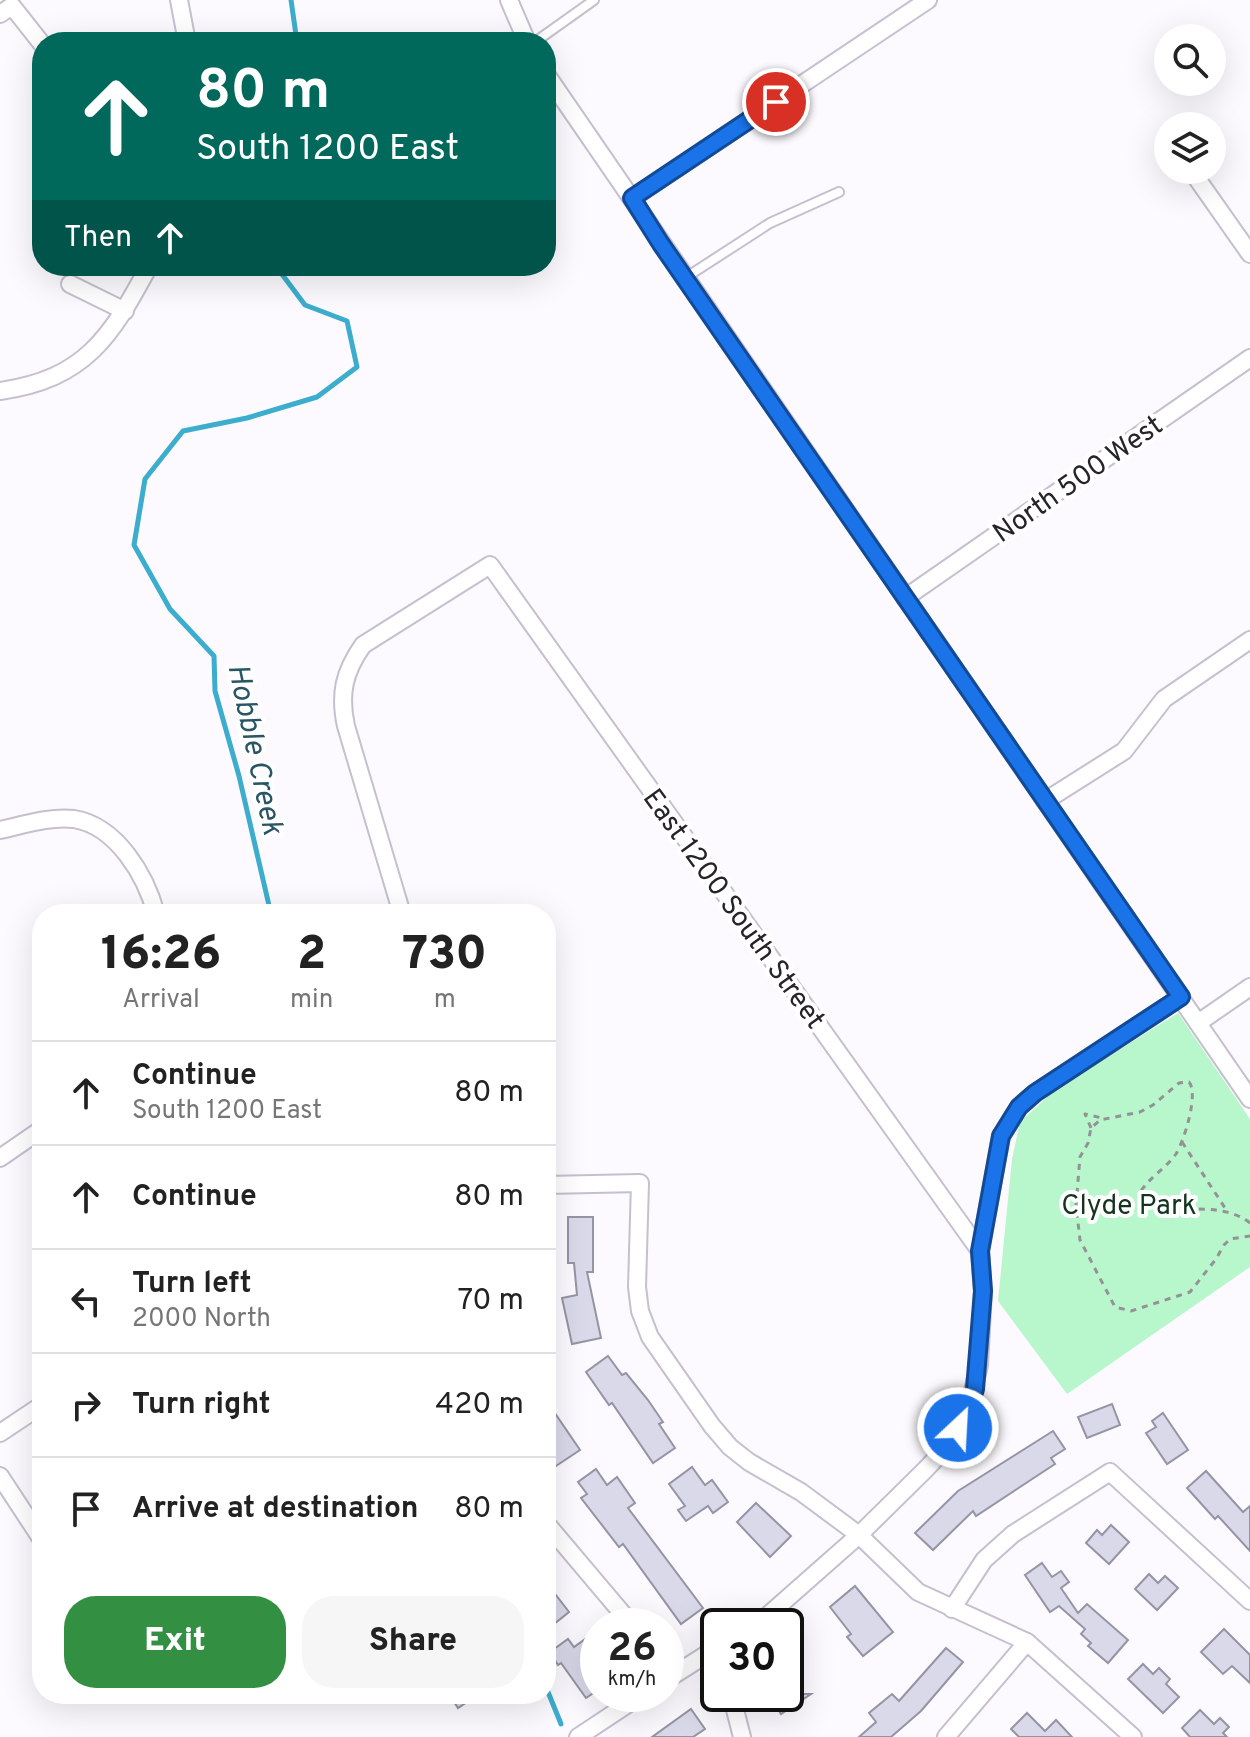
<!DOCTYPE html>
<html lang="en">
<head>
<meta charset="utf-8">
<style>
  body { margin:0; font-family:Overpass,sans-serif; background:#f6f6f6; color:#222; height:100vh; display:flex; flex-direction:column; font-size:30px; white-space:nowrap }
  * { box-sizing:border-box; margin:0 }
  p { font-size:26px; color:#767676 }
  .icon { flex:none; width:44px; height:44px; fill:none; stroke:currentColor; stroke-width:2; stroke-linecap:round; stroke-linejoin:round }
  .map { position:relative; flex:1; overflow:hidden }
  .side { position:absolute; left:32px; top:904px; width:524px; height:800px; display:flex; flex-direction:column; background:#fff; border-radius:32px; box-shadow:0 8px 32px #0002 }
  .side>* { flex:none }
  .banner { position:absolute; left:32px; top:32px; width:524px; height:244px; border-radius:32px; box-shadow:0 8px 32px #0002; background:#00695c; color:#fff; overflow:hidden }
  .tools { position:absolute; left:1154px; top:24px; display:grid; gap:16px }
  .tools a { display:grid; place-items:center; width:72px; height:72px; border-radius:50%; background:#fff; box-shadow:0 8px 32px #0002; font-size:40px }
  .speed { position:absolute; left:580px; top:1608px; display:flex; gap:16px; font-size:40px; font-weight:700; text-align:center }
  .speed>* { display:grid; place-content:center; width:104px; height:104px; border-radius:50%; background:#fff; box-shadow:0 8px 32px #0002; line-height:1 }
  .speed small { font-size:20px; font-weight:400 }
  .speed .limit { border:4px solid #111; border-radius:12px; background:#fff; color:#111 }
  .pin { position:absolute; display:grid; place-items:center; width:68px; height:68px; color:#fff; margin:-34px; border:4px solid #fff; border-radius:50%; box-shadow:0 2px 8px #0007 }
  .me { position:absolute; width:88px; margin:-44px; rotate:25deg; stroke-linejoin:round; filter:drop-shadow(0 0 6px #0008) }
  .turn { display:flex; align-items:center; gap:28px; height:168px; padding:0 32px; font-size:36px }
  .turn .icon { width:104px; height:104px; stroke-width:2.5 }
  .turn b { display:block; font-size:56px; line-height:68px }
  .then { display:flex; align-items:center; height:76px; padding:0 32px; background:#0003; gap:16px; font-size:30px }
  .eta { display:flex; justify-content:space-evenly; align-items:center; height:136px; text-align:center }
  .eta b { font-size:48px; font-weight:800; line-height:56px }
  .cta { display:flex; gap:16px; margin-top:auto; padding:16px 32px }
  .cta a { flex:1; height:92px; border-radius:32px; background:#339042; color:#fff; font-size:32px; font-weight:800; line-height:92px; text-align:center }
  .cta a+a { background:#f6f6f6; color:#222 }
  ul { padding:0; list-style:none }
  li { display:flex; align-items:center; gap:24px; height:104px; padding:0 32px; border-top:2px solid #e0e0e0 }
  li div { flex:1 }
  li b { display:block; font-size:30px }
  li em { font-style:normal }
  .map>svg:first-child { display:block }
  .green { fill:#b8f6cc }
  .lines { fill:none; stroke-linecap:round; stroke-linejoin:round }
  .stream { stroke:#3dadcd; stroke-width:5 }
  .building { fill:#d9d9ea; stroke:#9494a4; stroke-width:2 }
  .service-casing { stroke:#c6bfcf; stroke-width:12 }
  .minor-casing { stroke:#c6bfcf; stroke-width:20 }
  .path { stroke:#949297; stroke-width:3; stroke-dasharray:6 6; stroke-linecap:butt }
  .service { stroke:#fff; stroke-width:8 }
  .minor { stroke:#fff; stroke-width:16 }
  .route-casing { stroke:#114b97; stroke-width:20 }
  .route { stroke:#1a73e8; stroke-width:14 }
  .labels { text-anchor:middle; stroke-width:8; stroke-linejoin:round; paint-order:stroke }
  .street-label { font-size:28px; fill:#262329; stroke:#fff }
  .park-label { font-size:28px; fill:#133520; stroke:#fff }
  .water-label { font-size:30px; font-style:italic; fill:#285664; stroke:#fff }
</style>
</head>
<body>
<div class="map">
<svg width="1250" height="1737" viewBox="0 0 1250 1737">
  <rect width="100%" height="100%" fill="#fcfafe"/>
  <!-- green -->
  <path class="green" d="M1178,1013L1250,1119V1267L1067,1394L998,1301L1012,1159L1020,1122L1056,1089Z"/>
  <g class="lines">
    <!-- stream -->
    <g class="stream">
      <path d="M291,0L297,42"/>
      <path d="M271,914L239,776L215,691L214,656L170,609L134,545L145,479L183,431L247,418L317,397L357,367L347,321L305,305L281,273L282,266"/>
      <path d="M546,1687L561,1724"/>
    </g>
  </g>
  <!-- building -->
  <g class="building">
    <path d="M568,1217H593V1272H587L601,1338L572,1344L562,1298L577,1295L574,1263H568Z"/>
    <path d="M608,1356L622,1375L626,1373L648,1400L663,1422L659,1424L675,1448L653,1463L612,1403L609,1405L586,1372Z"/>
    <path d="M546,1400L580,1450L556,1466L546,1452Z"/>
    <path d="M1112,1404L1120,1425L1087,1438L1078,1417Z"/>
    <path d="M1163,1413L1188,1450L1167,1464L1146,1433L1156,1427L1152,1421Z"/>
    <path d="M1053,1431L1065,1449L1051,1458L1055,1464L976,1516L973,1511L933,1550L915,1533L958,1491Z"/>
    <path d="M692,1467L705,1485L712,1480L728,1502L713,1513L708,1506L686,1521L678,1510L685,1506L669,1484Z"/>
    <path d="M596,1469L607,1485L617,1477L635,1503L628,1508L703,1608L681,1624L623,1544L619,1547L581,1498L587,1494L578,1482Z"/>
    <path d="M1206,1471L1243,1512L1250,1506V1551L1218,1516L1215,1519L1187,1488Z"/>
    <path d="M756,1503L791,1536L770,1557L737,1522Z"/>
    <path d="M1111,1525L1129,1542L1109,1564L1086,1543L1097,1530L1102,1535Z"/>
    <path d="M1042,1563L1052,1577L1061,1571L1069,1582L1061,1588L1078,1613L1087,1604L1128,1640L1108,1663L1088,1646L1091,1643L1081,1634L1085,1629L1059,1606L1050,1612L1025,1575Z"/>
    <path d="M1149,1574L1158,1583L1165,1576L1178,1588L1157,1610L1135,1589Z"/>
    <path d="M546,1582L569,1612L554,1624L546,1613Z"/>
    <path d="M855,1586L893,1632L863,1656L847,1637L851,1634L830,1607Z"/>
    <path d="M1224,1629L1250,1655V1683L1232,1666L1223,1674L1201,1652Z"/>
    <path d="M588,1637L598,1651V1690L586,1698L561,1663L558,1665L550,1652L568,1639L574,1647Z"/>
    <path d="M946,1648L963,1662L921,1711L891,1737H859L876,1722L869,1713L892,1694L899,1701Z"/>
    <path d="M1143,1664L1153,1674L1159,1668L1170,1679L1166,1684L1179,1697L1163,1713L1128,1679Z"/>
    <path d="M786,1672L801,1694H811L781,1714L768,1694H786Z"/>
    <path d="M449,1694H479L458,1708Z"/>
    <path d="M691,1709L705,1729L693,1737H652Z"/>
    <path d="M1200,1710L1214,1724L1220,1718L1229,1727L1223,1733L1227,1737H1190L1182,1728Z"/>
    <path d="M1027,1713L1045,1731L1056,1720L1072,1737H1019L1011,1729Z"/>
  </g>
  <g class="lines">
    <defs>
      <g id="service">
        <path d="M535,42L594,0"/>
        <path d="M685,278L770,223L839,192"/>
      </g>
      <g id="minor">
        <path d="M179,0L187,42"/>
        <path d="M509,0L527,42"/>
        <path d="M0,14L12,6L42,44"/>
        <path d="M546,74L1250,1099"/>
        <path d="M1191,170L1250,254"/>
        <path d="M632,198L928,0"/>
        <path d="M70,284L125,311"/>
        <path d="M0,391C85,379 111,337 149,266"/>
        <path d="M905,598L1250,358"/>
        <path d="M1045,801L1124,751L1164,699L1250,640"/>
        <path d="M0,830C23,825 50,816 74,819C117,826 146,876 156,914"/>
        <path d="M402,914L346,726C339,694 344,672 363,645L490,565L980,1251"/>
        <path d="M1198,1023L1250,987"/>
        <path d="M0,1158L42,1129"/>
        <path d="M546,1185L640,1183L637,1287L640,1311L650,1337L712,1426L730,1447L749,1462L801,1492L859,1535L918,1592L1027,1642L1133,1737"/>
        <path d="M0,1433L42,1405"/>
        <path d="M0,1476L42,1540"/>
        <path d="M546,1523L633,1626"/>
        <path d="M952,1609L984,1560L1013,1534L1110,1472L1250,1601"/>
        <path d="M756,1626L859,1535L925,1470L941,1453L969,1408L979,1365L983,1291L980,1251L1001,1136L1019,1107L1035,1093L1181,997"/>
        <path d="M666,1680L718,1647"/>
        <path d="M731,1694L742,1737"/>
        <path d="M578,1737L643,1694"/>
        <path d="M946,1737L1027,1642"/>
      </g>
    </defs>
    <!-- service casing -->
    <use href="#service" class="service-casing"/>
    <!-- minor casing -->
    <use href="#minor" class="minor-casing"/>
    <!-- path -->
    <g class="path">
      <path d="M1091,1128L1085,1114L1102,1118"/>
      <path d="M1182,1142L1227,1211"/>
      <path d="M1250,1223C1219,1199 1179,1217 1145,1201L1141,1191C1151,1176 1166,1168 1176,1154C1184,1141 1199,1094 1189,1082L1179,1083L1153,1105L1140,1112L1100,1120L1091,1128L1088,1143L1080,1157L1076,1205L1080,1240L1115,1307L1131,1311L1190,1292L1216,1259L1224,1245L1230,1239L1250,1236"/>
    </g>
    <!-- service -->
    <use href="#service" class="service"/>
    <!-- minor -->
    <use href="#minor" class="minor"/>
  </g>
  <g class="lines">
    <defs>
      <path id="route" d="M776,102L632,198L661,244L1181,997L1035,1093L1019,1107L1001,1136L980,1251L983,1291L975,1389L969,1408L958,1428"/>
    </defs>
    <!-- route casing -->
    <use href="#route" class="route-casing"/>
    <!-- route -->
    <use href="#route" class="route"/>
  </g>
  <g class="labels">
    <!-- street labels -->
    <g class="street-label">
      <text transform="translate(1077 478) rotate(-35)" y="10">North 500 West</text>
      <text transform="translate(735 908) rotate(54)" y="10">East 1200 South Street</text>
    </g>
    <!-- park labels -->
    <g class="park-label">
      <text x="1129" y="1214">Clyde Park</text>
    </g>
    <!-- water labels -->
    <g class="water-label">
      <text transform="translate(256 749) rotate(78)" y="10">Hobble Creek</text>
    </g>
  </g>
</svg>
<div class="tools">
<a><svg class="icon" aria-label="search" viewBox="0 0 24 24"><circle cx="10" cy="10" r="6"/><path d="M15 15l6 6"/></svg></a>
<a><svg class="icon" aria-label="layers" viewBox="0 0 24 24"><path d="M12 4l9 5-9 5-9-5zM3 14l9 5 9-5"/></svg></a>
</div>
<div class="speed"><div>26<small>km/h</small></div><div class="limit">30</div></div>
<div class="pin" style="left:776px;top:102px;background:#d93025"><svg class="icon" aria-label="arrive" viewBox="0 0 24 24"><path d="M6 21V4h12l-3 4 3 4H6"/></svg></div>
<svg class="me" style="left:958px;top:1428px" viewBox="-20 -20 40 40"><circle r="17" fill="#1a73e8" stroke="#fff" stroke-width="3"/><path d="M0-11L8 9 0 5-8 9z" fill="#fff"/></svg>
<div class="banner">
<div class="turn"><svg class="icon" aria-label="ahead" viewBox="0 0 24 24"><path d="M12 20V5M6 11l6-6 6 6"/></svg><div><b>80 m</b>South 1200 East</div></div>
<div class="then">Then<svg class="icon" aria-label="ahead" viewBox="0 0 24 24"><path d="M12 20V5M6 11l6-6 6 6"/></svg></div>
</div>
<section class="side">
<div class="eta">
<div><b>16:26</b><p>Arrival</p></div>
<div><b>2</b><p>min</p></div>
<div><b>730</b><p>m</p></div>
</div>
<ul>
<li><svg class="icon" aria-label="ahead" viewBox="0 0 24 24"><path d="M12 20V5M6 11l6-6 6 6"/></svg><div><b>Continue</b><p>South 1200 East</p></div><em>80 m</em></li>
<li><svg class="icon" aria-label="ahead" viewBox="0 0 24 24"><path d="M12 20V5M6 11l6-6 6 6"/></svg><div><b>Continue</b></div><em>80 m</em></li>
<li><svg class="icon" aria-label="left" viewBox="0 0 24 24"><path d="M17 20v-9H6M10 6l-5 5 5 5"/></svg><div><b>Turn left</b><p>2000 North</p></div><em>70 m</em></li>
<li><svg class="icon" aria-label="right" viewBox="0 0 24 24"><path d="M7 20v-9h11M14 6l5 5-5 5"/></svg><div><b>Turn right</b></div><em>420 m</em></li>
<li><svg class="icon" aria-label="arrive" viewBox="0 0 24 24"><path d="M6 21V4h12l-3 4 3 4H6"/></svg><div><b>Arrive at destination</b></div><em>80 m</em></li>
</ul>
<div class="cta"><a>Exit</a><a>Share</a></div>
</section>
</div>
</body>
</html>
